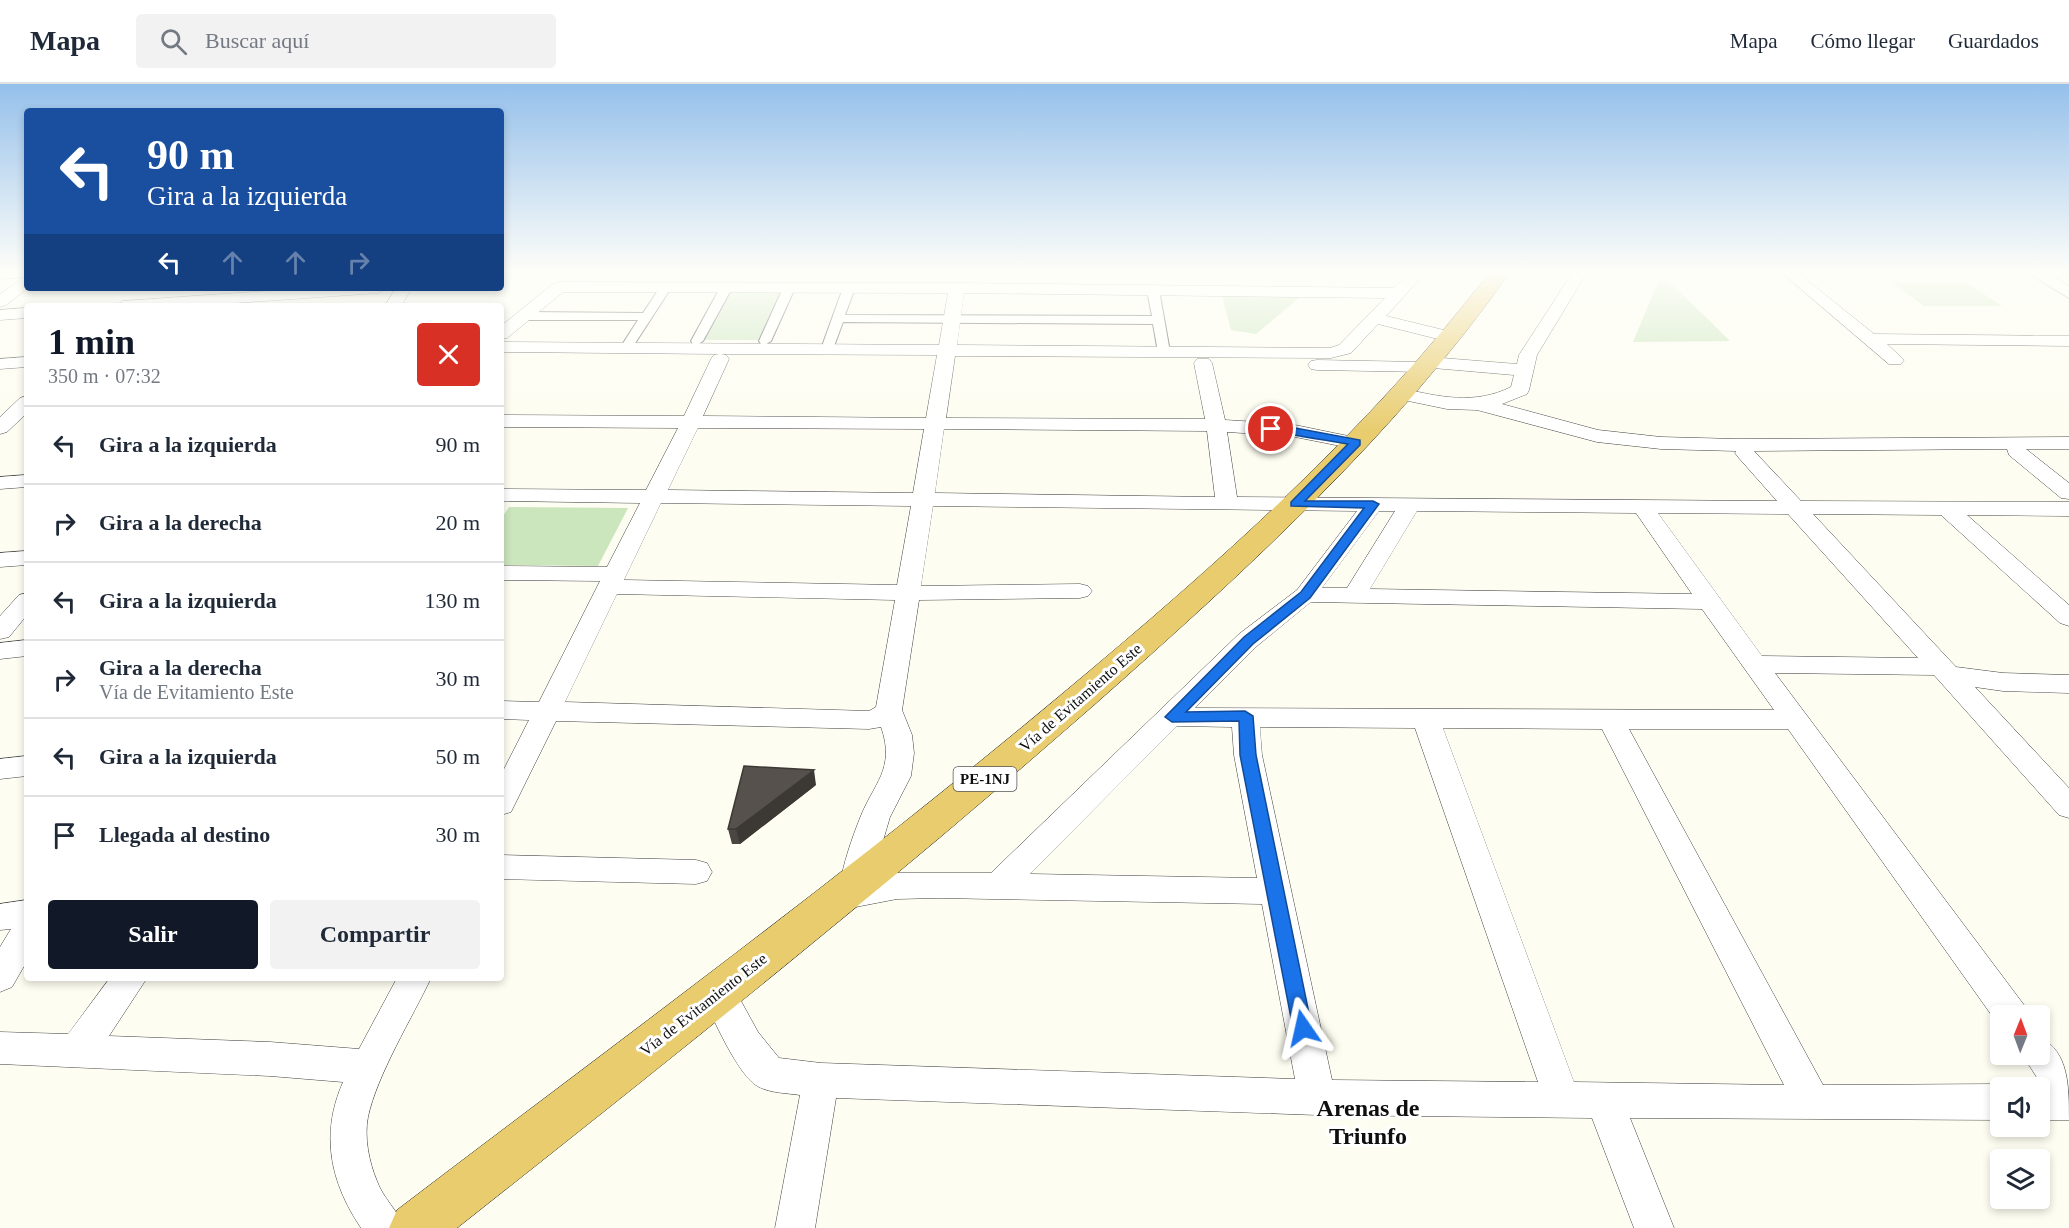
<!DOCTYPE html>
<html lang="es">
<head>
<meta charset="utf-8">
<style>
  body { margin:0; font-family:Georgia,serif; background:#f2f2f3; color:#1f2937; height:100vh; display:flex; flex-direction:column; font-size:22px; white-space:nowrap }
  * { box-sizing:border-box; margin:0 }
  p { font-size:20px; color:#747a83 }
  .icon { flex:none; width:33px; height:33px; fill:none; stroke:currentColor; stroke-width:2; stroke-linecap:round; stroke-linejoin:round }
  .map { position:relative; flex:1; overflow:hidden }
  .drawer { position:absolute; left:24px; top:219px; width:480px; height:678px; display:flex; flex-direction:column; background:#fff; border-radius:6px; box-shadow:0 3px 9px #0003 }
  .drawer>* { flex:none }
  .top-card { position:absolute; left:24px; top:24px; width:480px; height:183px; border-radius:6px; box-shadow:0 3px 9px #0003; background:#1a4fa0; color:#fff; overflow:hidden }
  .needle { width:39px; rotate:1deg }
  .buttons { position:absolute; left:1990px; top:921px; display:grid; gap:12px }
  .buttons a { display:grid; place-items:center; width:60px; height:60px; border-radius:6px; background:#fff; box-shadow:0 3px 9px #0003; font-size:30px }
  .pin { position:absolute; display:grid; place-items:center; width:51px; height:51px; color:#fff; margin:-26px; border:3px solid #fff; border-radius:50%; box-shadow:0 2px 6px #0007 }
  .me { position:absolute; width:66px; margin:-33px; rotate:349deg; stroke-linejoin:round; filter:drop-shadow(0 0 4px #0008) }
  .turn { display:flex; align-items:center; gap:21px; height:126px; padding:0 24px; font-size:27px }
  .turn .icon { width:78px; height:78px; stroke-width:2.5 }
  .turn b { display:block; font-size:42px; line-height:51px }
  .lanes { display:flex; align-items:center; height:57px; padding:0 24px; background:#0003; justify-content:center; gap:30px; direction:ltr }
  .lanes .off { opacity:.35 }
  .round { display:grid; place-items:center; flex:none; width:63px; height:63px; border-radius:6px; background:#f2f2f3 }
  .overview { display:flex; align-items:center; justify-content:space-between; height:102px; padding:0 24px }
  h1 { font-size:36px; font-weight:800; line-height:45px; color:#111827 }
  .action { display:flex; gap:12px; margin-top:auto; padding:12px 24px }
  .action a { flex:1; height:69px; border-radius:6px; background:#111827; color:#fff; font-size:24px; font-weight:800; line-height:69px; text-align:center }
  .action a+a { background:#f2f2f3; color:#1f2937 }
  ul { padding:0; list-style:none }
  li { display:flex; align-items:center; gap:18px; height:78px; padding:0 24px; border-top:2px solid #e0e1e3 }
  li div { flex:1 }
  li b { display:block; font-size:22px }
  li em { font-style:normal }
  header { display:flex; align-items:center; gap:36px; box-sizing:border-box; height:84px; padding:0 30px; background:#fff; border-bottom:2px solid #e0e1e3 }
  header strong { font-size:28px }
  nav { display:flex; gap:33px; margin-inline-start:auto; font-size:21px }
  .search { width:420px; height:54px; background:#f2f2f3; display:flex; align-items:center; gap:15px; box-sizing:border-box; padding:0 21px; border-radius:6px; color:#747a83; font-size:22px }
  .map>svg:first-child { display:block }
  .green { fill:#cbe5bd }
  .lines { fill:none; stroke-linecap:round; stroke-linejoin:round }
  .pedestrian-casing { stroke:#414141; stroke-width:2 }
  .minor-casing { stroke:#414141; stroke-width:1 }
  .trunk-casing { stroke:#1f1f1f; stroke-width:1 }
  .pedestrian { fill:#fff; fill-rule:evenodd }
  .minor { fill:#fff; fill-rule:evenodd }
  .trunk { fill:#e8cc6e; fill-rule:evenodd }
  .wall { fill:#4a4641 }
  .shaded-wall { fill:#3c3935 }
  .building { fill:#56514c; stroke:#3c3935; stroke-width:1.5 }
  .route { fill:#1a73e8; stroke:#114b97; stroke-width:1.5 }
  .labels { text-anchor:middle; stroke-width:6; stroke-linejoin:round; paint-order:stroke }
  .shield { fill:#fff; stroke:#565656; stroke-width:1.5 }
  .shield-label { font-size:15px; font-weight:bold; fill:#0e0e0e }
  .street-label { font-size:16px; fill:#0e0e0e; stroke:#fff }
  .near-quarter-label { font-size:24px; font-weight:bold; fill:#0e0e0e; stroke:#fff }
</style>
</head>
<body>
<header>
<strong>Mapa</strong>
<div class="search"><svg class="icon" aria-label="search" viewBox="0 0 24 24"><circle cx="10" cy="10" r="6"/><path d="M15 15l6 6"/></svg>Buscar aquí</div>
<nav><a>Mapa</a><a>Cómo llegar</a><a>Guardados</a></nav>
</header>
<div class="map">
<svg width="2069" height="1144" viewBox="0 0 2069 1144">
  <rect width="100%" height="100%" fill="#fdfdf1"/>
  <!-- green -->
  <g class="green">
    <path d="M1660,193L1666,194L1730,257L1633,258Z"/>
    <path d="M1892,199H1967L2002,222H1924Z"/>
    <path d="M729,207L783,208L760,256H702Z"/>
    <path d="M1222,212L1300,213L1256,250L1231,246Z"/>
    <path d="M509,423L628,424L598,482L501,481V435Z"/>
  </g>
  <g class="lines">
    <defs>
      <g id="pedestrian">
        <path d="M665,201L671,204L630,267L626,268L620,264L638,236H524L518,232L524,228L643,229L661,202Z"/>
        <path d="M726,201L732,204L703,257L697,261L693,260L691,257L720,204Z"/>
        <path d="M789,201L795,204L771,257L765,261L761,260L759,257L783,204Z"/>
        <path d="M849,201L855,204L845,231L1152,232L1147,206L1153,203L1159,206L1170,268L1164,272L1158,268L1153,240L843,238L833,265L831,268H823L821,265L843,204Z"/>
      </g>
      <g id="minor">
        <path d="M0,188H27L28,204L6,221L0,223V210L25,193L0,195Z"/>
        <path d="M1410,188H1426L1386,232L1456,249L1459,253L1456,257L1450,258L1378,240L1351,269L1331,274L955,272L946,334L1205,335L1194,279L1197,275H1209L1212,279L1225,336L1290,340L1363,355L1366,359L1363,363L1356,365L1290,352L1227,348L1237,413L1777,417L1738,373L1735,369L1736,367L1661,365L1597,358L1477,326L1447,325L1394,314L1392,310L1394,306L1401,304C1439,313 1475,321 1511,303L1514,291L1433,284L1425,288L1317,286L1311,285L1308,281L1311,277L1317,276L1420,278L1429,273L1517,280L1519,271L1573,188H1587L1537,271L1529,306L1527,310L1502,320L1598,346L1661,353L1737,355L2069,353V365H2026L2069,399V415L2061,414L2009,371L2007,365L1754,367L1801,417L2069,418V432L1967,431L2069,521V542L2060,539L1941,431L1813,430L1956,583L2003,589L2069,591V609L2003,607L1975,603L2069,704V734L2059,731L1934,591L1775,589L2024,921L2029,932H2001L2000,943L1788,645H1629L1823,1001L2001,1000L2009,1004H2001V1036L1630,1034L1674,1144H1634L1592,1034L1317,1031L836,1014L815,1144H775L800,1011C786,1009 771,1009 759,1003C738,993 711,930 701,908L706,897L718,893L730,897L758,948L779,974L821,979L1295,995L1262,820L938,814L897,815L845,825L834,821L829,812L834,803L840,801C843,780 852,754 860,734C873,700 896,685 881,643L869,645L556,637L511,728L501,731V691L529,636L501,635V617L539,618L600,497L501,496V482L607,483L640,419L501,417V405L646,406L678,344L501,343V331L684,332L711,275L714,271L719,270L501,268V258L939,261L948,209L563,208L507,254L501,255V242L553,200L559,198L957,199L1394,204ZM964,209L1385,214L1339,261L1330,264L957,261ZM721,270L937,271L926,334L703,332L729,275L726,271ZM698,344L924,345L913,409L668,406ZM944,345L1207,347L1215,413L935,409ZM661,419L911,422L897,501L624,496ZM933,422L1357,427L1297,506L1239,550L991,789H897L872,794L890,733L911,692L914,669L912,651L902,626L919,516L1080,514L1088,512L1092,507L1088,502L1080,500L921,502ZM1379,427H1395L1347,504H1322ZM1417,427L1636,429L1692,510L1370,505ZM1658,429L1788,430L1918,574L1762,572ZM617,510L895,516L876,623L869,627L565,618ZM1311,518L1702,525L1774,626L1195,624L1257,562ZM1177,642L1232,643L1234,671L1257,794L1030,790ZM1260,643L1415,644L1538,998L1332,996L1262,671ZM1443,644L1602,645L1784,1001L1574,998Z"/>
        <path d="M1781,188H1797L1874,250L2069,252V262L1887,260L1904,276L1901,280H1889Z"/>
        <path d="M2026,188H2044L2069,202V214Z"/>
        <path d="M310,204H386L378,209L192,222H115L123,217Z"/>
        <path d="M396,204H412L401,222H385Z"/>
        <path d="M27,224V234L0,236V226Z"/>
        <path d="M27,273V283L0,285V275Z"/>
        <path d="M27,312V329L7,348L0,350V333L20,314Z"/>
        <path d="M27,391V403L0,405V393Z"/>
        <path d="M27,467V481L0,483V469Z"/>
        <path d="M27,509V531L9,553L0,555V532L19,511Z"/>
        <path d="M27,556V572L0,575V559Z"/>
        <path d="M27,672V692L0,695V675Z"/>
        <path d="M501,771L696,776L707,779L712,788L707,797L696,800L501,795Z"/>
        <path d="M27,816V877L12,903L0,908V863L11,845L0,846V820Z"/>
        <path d="M110,894H147L109,952L270,958L359,965L397,894H431C412,934 377,991 368,1033C364,1053 369,1078 377,1097C383,1114 398,1127 405,1144H361C330,1098 320,1050 343,998L270,992L0,980V948L68,950Z"/>
        <path d="M2040,953C2069,968 2069,1002 2069,1036H2040V1004H2032L2041,1000L2022,970H2040Z"/>
      </g>
      <path id="trunk" d="M1490,188H1510C1394,353 1244,488 1094,621C888,802 672,974 457,1144H389L397,1126C620,956 847,790 1062,610C1217,481 1367,348 1490,188Z"/>
    </defs>
    <!-- pedestrian casing -->
    <use href="#pedestrian" class="pedestrian-casing"/>
    <!-- minor casing -->
    <use href="#minor" class="minor-casing"/>
    <!-- trunk casing -->
    <use href="#trunk" class="trunk-casing"/>
    <!-- pedestrian -->
    <use href="#pedestrian" class="pedestrian"/>
    <!-- minor -->
    <use href="#minor" class="minor"/>
    <!-- trunk -->
    <use href="#trunk" class="trunk"/>
  </g>
  <!-- wall -->
  <path class="wall" d="M816,701L740,760H732L728,745Z"/>
  <!-- shaded-wall -->
  <path class="shaded-wall" d="M814,686L816,701L740,760L736,745Z"/>
  <!-- building -->
  <path class="building" d="M744,682L814,686L736,745H728Z"/>
  <!-- sky -->
  <linearGradient id="sky" x2="0" y2="1"><stop stop-color="#95c0eb"/><stop offset="0.54" stop-color="#fefef9"/><stop offset="1" stop-color="#fefef9" stop-opacity="0"/></linearGradient>
  <rect width="2069" height="348" fill="url(#sky)"/>
  <!-- route -->
  <path class="route" d="M1268,342L1290,343L1360,356V361L1305,417H1373L1379,420L1310,514L1253,560L1186,628L1245,627L1253,632L1256,671L1312,944L1310,950L1303,952L1296,950L1293,944L1240,671L1239,637L1172,638L1165,633L1244,553L1301,508L1364,424L1291,422V418L1348,360C1336,358 1271,348 1266,345Z"/>
  <g class="labels">
    <!-- shield labels -->
    <rect class="shield" x="953.5" y="683" width="63" height="24" rx="4.5"/>
    <g class="shield-label">
      <text x="985" y="700">PE-1NJ</text>
    </g>
    <!-- street labels -->
    <g class="street-label">
      <text transform="translate(1080 613) rotate(-41)" y="6">Vía de Evitamiento Este</text>
      <text transform="translate(703 920) rotate(-38)" y="6">Vía de Evitamiento Este</text>
    </g>
    <!-- near-quarter labels -->
    <g class="near-quarter-label">
      <text x="1368" y="1032">Arenas de<tspan x="1368" dy="28">Triunfo</tspan></text>
    </g>
  </g>
</svg>
<div class="buttons">
<a><svg class="needle" viewBox="-14 -14 28 28"><path d="M0-13l5 13h-10z" fill="#e53935"/><path d="M0 13l5-13h-10z" fill="#747a83"/></svg></a>
<a><svg class="icon" aria-label="sound" viewBox="0 0 24 24"><path d="M4 9h4l5-4v14l-5-4H4zM17 9q2 3 0 6"/></svg></a>
<a><svg class="icon" aria-label="layers" viewBox="0 0 24 24"><path d="M12 4l9 5-9 5-9-5zM3 14l9 5 9-5"/></svg></a>
</div>
<div class="pin" style="left:1271px;top:345px;background:#d93025"><svg class="icon" aria-label="arrive" viewBox="0 0 24 24"><path d="M6 21V4h12l-3 4 3 4H6"/></svg></div>
<svg class="me" style="left:1303px;top:944px" viewBox="-20 -20 40 40"><path d="M0-17L14 15 0 8-14 15z" fill="#1a73e8" stroke="#fff" stroke-width="4"/></svg>
<div class="top-card">
<div class="turn"><svg class="icon" aria-label="left" viewBox="0 0 24 24"><path d="M17 20v-9H6M10 6l-5 5 5 5"/></svg><div><b>90 m</b>Gira a la izquierda</div></div>
<div class="lanes"><svg class="icon" aria-label="left" viewBox="0 0 24 24"><path d="M17 20v-9H6M10 6l-5 5 5 5"/></svg><svg class="icon off" aria-label="ahead" viewBox="0 0 24 24"><path d="M12 20V5M6 11l6-6 6 6"/></svg><svg class="icon off" aria-label="ahead" viewBox="0 0 24 24"><path d="M12 20V5M6 11l6-6 6 6"/></svg><svg class="icon off" aria-label="right" viewBox="0 0 24 24"><path d="M7 20v-9h11M14 6l5 5-5 5"/></svg></div>
</div>
<section class="drawer">
<div class="overview"><div><h1>1 min</h1><p>350 m · 07:32</p></div><a class="round" style="background:#d93025;color:#fff"><svg class="icon" aria-label="close" viewBox="0 0 24 24"><path d="M6 6l12 12M18 6L6 18"/></svg></a></div>
<ul>
<li><svg class="icon" aria-label="left" viewBox="0 0 24 24"><path d="M17 20v-9H6M10 6l-5 5 5 5"/></svg><div><b>Gira a la izquierda</b></div><em>90 m</em></li>
<li><svg class="icon" aria-label="right" viewBox="0 0 24 24"><path d="M7 20v-9h11M14 6l5 5-5 5"/></svg><div><b>Gira a la derecha</b></div><em>20 m</em></li>
<li><svg class="icon" aria-label="left" viewBox="0 0 24 24"><path d="M17 20v-9H6M10 6l-5 5 5 5"/></svg><div><b>Gira a la izquierda</b></div><em>130 m</em></li>
<li><svg class="icon" aria-label="right" viewBox="0 0 24 24"><path d="M7 20v-9h11M14 6l5 5-5 5"/></svg><div><b>Gira a la derecha</b><p>Vía de Evitamiento Este</p></div><em>30 m</em></li>
<li><svg class="icon" aria-label="left" viewBox="0 0 24 24"><path d="M17 20v-9H6M10 6l-5 5 5 5"/></svg><div><b>Gira a la izquierda</b></div><em>50 m</em></li>
<li><svg class="icon" aria-label="arrive" viewBox="0 0 24 24"><path d="M6 21V4h12l-3 4 3 4H6"/></svg><div><b>Llegada al destino</b></div><em>30 m</em></li>
</ul>
<div class="action"><a>Salir</a><a>Compartir</a></div>
</section>
</div>
</body>
</html>
